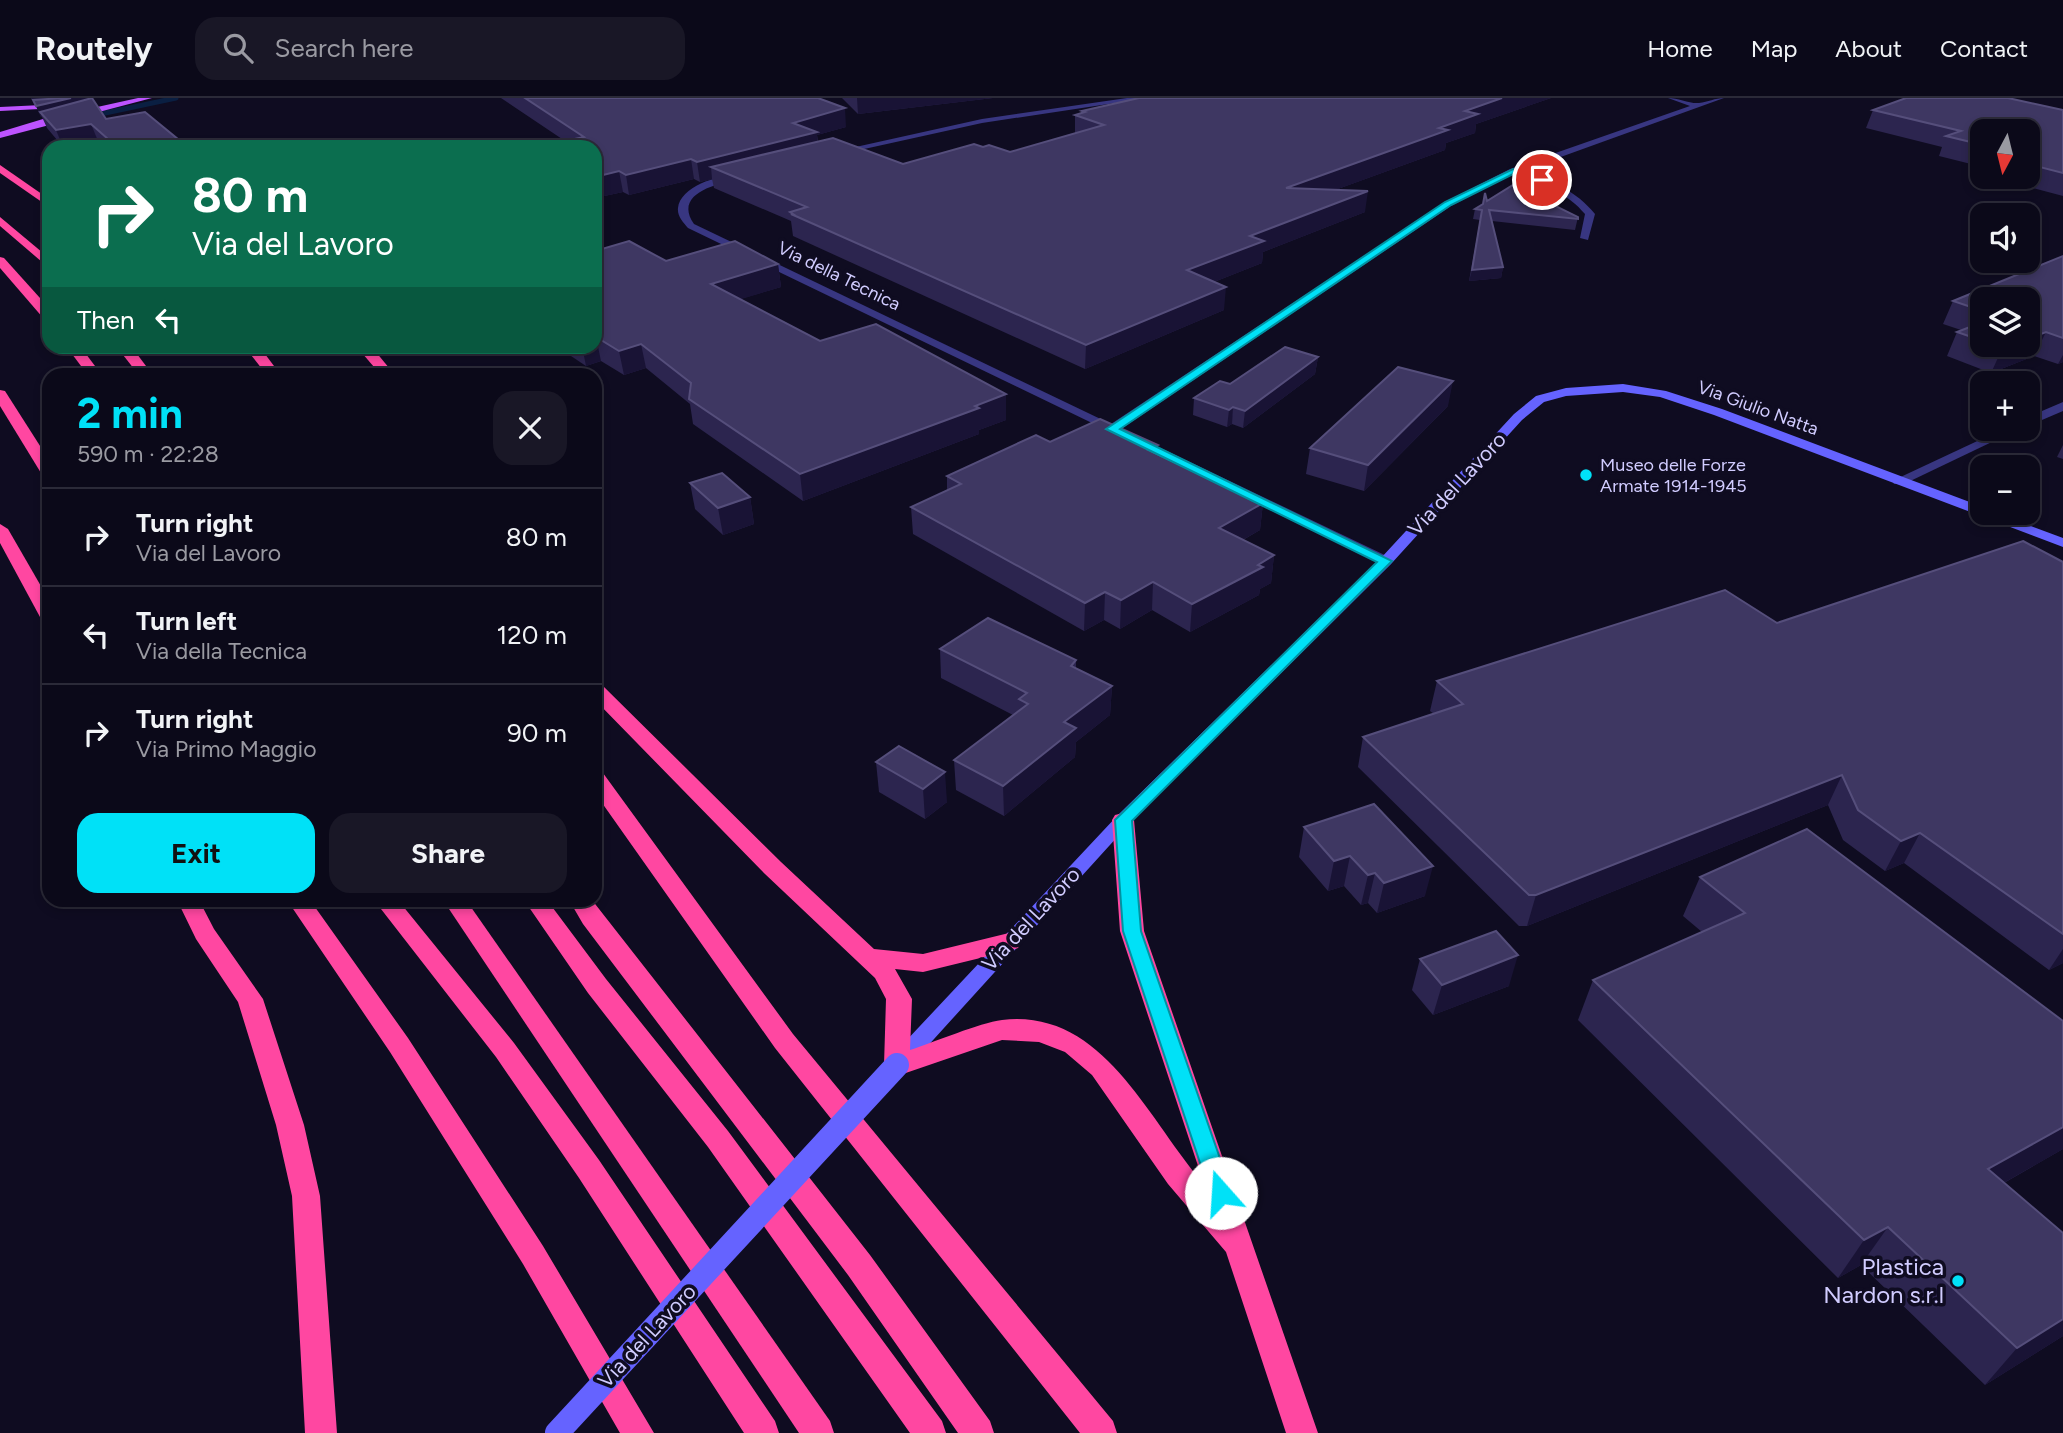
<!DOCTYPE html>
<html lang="en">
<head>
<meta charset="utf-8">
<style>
  body { margin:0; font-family:Figtree,sans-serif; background:#191726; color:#f1f3f6; height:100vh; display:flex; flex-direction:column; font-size:26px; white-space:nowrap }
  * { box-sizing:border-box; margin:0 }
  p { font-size:23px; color:#9a9aa2 }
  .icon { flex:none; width:38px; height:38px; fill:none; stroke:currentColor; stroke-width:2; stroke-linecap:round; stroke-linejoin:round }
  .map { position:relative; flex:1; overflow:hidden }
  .panel { position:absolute; left:42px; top:270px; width:560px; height:539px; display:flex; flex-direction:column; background:#0b0919; border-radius:21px; box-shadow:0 4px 10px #0003,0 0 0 2px #2b2a38 }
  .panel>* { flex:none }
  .guide { position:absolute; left:42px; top:42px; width:560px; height:214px; border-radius:21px; box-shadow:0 4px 10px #0003,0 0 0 2px #2b2a38; background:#0b6e4f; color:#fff; overflow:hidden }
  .needle { width:46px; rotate:187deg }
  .tools { position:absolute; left:1970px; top:21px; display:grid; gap:14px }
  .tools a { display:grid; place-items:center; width:70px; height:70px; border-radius:14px; background:#0b0919; box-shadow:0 4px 10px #0003,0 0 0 2px #2b2a38; font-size:35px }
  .pin { position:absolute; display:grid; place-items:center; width:60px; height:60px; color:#fff; margin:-30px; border:4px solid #fff; border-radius:50%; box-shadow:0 2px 7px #0007 }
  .me { position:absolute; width:77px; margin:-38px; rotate:341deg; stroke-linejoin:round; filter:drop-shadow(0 0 5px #0008) }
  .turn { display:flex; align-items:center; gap:24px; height:147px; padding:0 35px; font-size:32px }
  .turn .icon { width:91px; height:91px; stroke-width:2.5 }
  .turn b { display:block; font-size:49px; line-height:60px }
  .then { display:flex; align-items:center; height:66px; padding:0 35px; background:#0003; gap:14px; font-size:26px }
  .round { display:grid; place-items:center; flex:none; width:74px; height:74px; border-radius:21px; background:#191726 }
  .headline { display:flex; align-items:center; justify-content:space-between; height:119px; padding:0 35px }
  h1 { font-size:42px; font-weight:700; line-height:52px; color:#00e1f7 }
  .cta { display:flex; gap:14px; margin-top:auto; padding:14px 35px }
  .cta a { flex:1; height:80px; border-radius:21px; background:#00e1f7; color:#111; font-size:28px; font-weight:700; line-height:80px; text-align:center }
  .cta a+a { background:#191726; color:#f1f3f6 }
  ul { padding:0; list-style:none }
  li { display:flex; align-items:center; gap:21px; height:98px; padding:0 35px; border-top:2px solid #2b2a38 }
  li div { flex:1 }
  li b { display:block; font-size:26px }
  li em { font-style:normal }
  header { display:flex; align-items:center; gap:42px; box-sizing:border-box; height:98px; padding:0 35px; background:#0b0919; border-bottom:2px solid #2b2a38 }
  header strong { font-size:33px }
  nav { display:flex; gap:38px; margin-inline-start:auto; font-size:24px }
  .search { width:490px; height:63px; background:#191726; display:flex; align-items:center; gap:18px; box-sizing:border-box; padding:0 24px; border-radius:21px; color:#9a9aa2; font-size:26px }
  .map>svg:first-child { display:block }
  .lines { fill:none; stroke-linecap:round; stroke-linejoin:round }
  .stream { stroke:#0a1f42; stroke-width:5 }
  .street { fill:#383681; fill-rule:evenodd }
  .secondary { fill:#6563ff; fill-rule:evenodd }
  .primary { fill:#bd53ff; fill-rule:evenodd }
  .highway { fill:#ff47a1; fill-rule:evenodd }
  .secondary-bridge { stroke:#6563ff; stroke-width:24 }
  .wall { fill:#2c254f; fill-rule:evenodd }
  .shaded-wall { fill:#191335 }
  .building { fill:#3e3762; stroke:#554e7b; stroke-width:2 }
  .route { fill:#00e1f7; stroke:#0092a1; stroke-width:2 }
  .poi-dot { fill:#00e1f7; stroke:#0f0c21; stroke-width:2.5 }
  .labels { text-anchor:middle; stroke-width:7; stroke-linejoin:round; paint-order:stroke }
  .far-street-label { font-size:18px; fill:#d1ccff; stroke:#0f0c21 }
  .far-poi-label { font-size:18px; fill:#d1ccff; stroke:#0f0c21; text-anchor:start }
  .street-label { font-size:21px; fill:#d1ccff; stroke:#0f0c21 }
  .near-poi-label { font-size:24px; fill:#d1ccff; stroke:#0f0c21; text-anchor:end }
</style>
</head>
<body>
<header>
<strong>Routely</strong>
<div class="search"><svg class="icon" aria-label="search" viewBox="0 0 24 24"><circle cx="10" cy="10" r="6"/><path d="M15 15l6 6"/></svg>Search here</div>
<nav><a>Home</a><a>Map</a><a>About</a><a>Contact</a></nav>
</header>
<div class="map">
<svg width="2063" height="1335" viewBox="0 0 2063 1335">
  <rect width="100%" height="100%" fill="#0f0c21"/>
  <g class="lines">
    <!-- stream -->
    <path class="stream" d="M91,18L176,0"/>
    <!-- street -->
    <g class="street">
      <path d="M1127,0H1148L982,25L837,57L833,54L982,21Z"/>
      <path d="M1668,0C1678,0 1690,6 1699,5C1708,4 1715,0 1724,0L1522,73C1550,82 1576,92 1595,116L1588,142L1580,140L1585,116C1567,94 1541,85 1514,76L1451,108L1121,331L1391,460L1393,463L1386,467L688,130C683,124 677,118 678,110C680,88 721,76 738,77V81C716,86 673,96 694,126L1111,326L1445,104L1510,71L1690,8Z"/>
      <path d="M2063,304V313L2028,328V319Z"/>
      <path d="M2003,331H2019L1904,386H1894L1892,383Z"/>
    </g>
    <!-- secondary -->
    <path class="secondary" d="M1623,286L1666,293L1722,311L1983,409V415H1996L2063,440V449L1714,317L1660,299L1623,294L1566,298L1544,304L1522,322L1391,466L1129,726L905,973L897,976L889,973L886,967L889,961L1117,718L1381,460L1514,316L1536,298L1566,290Z"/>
    <!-- primary -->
    <g class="primary">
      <path d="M138,0H152L0,40V34L43,21Z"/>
      <path d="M63,6L60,10L0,13V9Z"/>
    </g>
    <!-- highway -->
    <g class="highway">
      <path d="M0,67L49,101V109L0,75Z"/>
      <path d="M0,119L49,160V170L0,128Z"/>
      <path d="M0,159L4,160L49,210V222L44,221L0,170Z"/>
      <path d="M66,248H80L101,276H87Z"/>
      <path d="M116,248H131L152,276H138Z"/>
      <path d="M244,248H259L280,276H266Z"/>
      <path d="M356,248H371L394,276H380Z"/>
      <path d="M0,292L5,293L49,362V380L41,375L0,308Z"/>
      <path d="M0,426L8,431L49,502V525L40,519L0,445Z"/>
      <path d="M595,585L602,587L781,764L874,851L923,856L1009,835L1018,838L1021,844L1018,850L1009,853L923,874L895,871L912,901L910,952C935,944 979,925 1002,922C1104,910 1148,1023 1204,1086L1120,833L1112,722L1115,717L1123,715L1131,717L1134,722L1144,833L1318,1335H1286L1226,1154L1168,1086L1092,977L1065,954L1039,944L1002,942L897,978L888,974L884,967L886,901L875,880L765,776L595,602Z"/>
      <path d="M595,673L603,675L793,936L1113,1323L1117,1335H1080L775,950L595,695Z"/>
      <path d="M177,802H199L214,831L263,901L304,1027L320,1098L337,1335H305L292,1098L276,1027L238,904L196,841Z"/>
      <path d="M287,802H310L408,940L543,1148L654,1335H620L523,1166L390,954Z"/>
      <path d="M374,802H398L514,945L599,1062L775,1323L779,1335H744L579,1080L496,959Z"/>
      <path d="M443,802H466L830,1323L834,1335H799Z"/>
      <path d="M524,802H547L606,881L728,1033L942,1323L946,1335H910L708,1049L588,895Z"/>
      <path d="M569,802H592L870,1157L990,1323L994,1335H958L848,1177L583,826Z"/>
    </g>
    <!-- secondary-bridge -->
    <path class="secondary-bridge" d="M557,1335L897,967"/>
  </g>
  <!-- wall -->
  <g class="wall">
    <path d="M31,0H90L106,21L179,42L182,49H105L98,43L63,49L47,30L42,19H41L34,4Z"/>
    <path d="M501,0H818L846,29L817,37L818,43L903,66L983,49L1010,54L1075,35V17L1082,15V13L1139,0H1551L1476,26L1475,35L1446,45L1445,52L1335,92L1365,114L1263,154L1262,165L1214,184L1224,212L1085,271L793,138L791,123L714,90L712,81L700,84L694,81L629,97L623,94L595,100V49L565,43Z"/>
    <path d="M842,0H993L858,16Z"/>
    <path d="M1873,12H2063V98L2018,86L2021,79H2028V33H1983V69L1939,58L1942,49L1866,30Z"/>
    <path d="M1487,103L1578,119L1575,132L1492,123L1503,169L1501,180L1469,183L1480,122L1473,121L1475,111Z"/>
    <path d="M595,153L666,163L778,166L781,189L740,201L820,243L1006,322L979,332V336L803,403L693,326L690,306L646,270L624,277L601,263L586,268L556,248H595Z"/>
    <path d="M2063,158V264L2058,266L2034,258L1991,275L1947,258L1957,234L1961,232L1943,226L1953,203ZM1983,201L2028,247H1983Z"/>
    <path d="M1318,259L1315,276L1243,330L1232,326L1227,329L1193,317L1194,300L1230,286Z"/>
    <path d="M1448,308L1364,393L1306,376L1310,350Z"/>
    <path d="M1050,344L1157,356L1263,405L1260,432L1243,442L1274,457L1271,485L1260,491L1259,497L1190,534L1152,512L1120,531L1104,522L1084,533L913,436L911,409L947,392V378Z"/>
    <path d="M2063,347V361L2057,359Z"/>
    <path d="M690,385L750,399L754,426L723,437L695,411Z"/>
    <path d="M2063,464V865L2049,872L1904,765L1885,773L1843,742L1828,707L1527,828H1519L1358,669L1363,639L1434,616L1430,613L1437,583L1777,525Z"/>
    <path d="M940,551L1076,562V570L1112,588L1110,617L1076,644L1075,659L1004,718L956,692L954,662L1013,617L941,580Z"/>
    <path d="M876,664L947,704L925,721L879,694Z"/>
    <path d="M1304,729L1425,798L1377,815L1368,805L1361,807L1344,788L1328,793L1299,759Z"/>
    <path d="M1700,779L2063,923V1051L2004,1085L2063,1238L1985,1287L1861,1167L1838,1180L1578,922L1593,882L1702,834L1683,818Z"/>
    <path d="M1420,861L1509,888L1433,917L1412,892Z"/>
  </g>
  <!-- shaded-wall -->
  <g class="shaded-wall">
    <path d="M32,0H90L93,7L40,14L42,19H41L36,8L60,2L33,4Z"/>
    <path d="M857,0H993L858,16Z"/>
    <path d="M1502,0H1551L1476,26L1475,35L1446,45L1445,52L1283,111L1286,90L1439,30L1465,13Z"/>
    <path d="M845,10L846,29L817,37L819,53L711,69L712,81L700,84L697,64L793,25Z"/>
    <path d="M91,26L98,43L63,49L56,32Z"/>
    <path d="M179,42L182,49H140Z"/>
    <path d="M691,61L694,81L629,97L626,77Z"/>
    <path d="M619,73L623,94L595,100V79Z"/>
    <path d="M1368,93L1365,114L1263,154L1262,165L1186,195L1187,172L1250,138Z"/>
    <path d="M778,166L781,189L715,209L711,186Z"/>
    <path d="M1503,169L1501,180L1469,183L1472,172Z"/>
    <path d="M1226,189L1224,212L1085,271L1086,247Z"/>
    <path d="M2046,234L2034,258L1991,275L2002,251L2012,247H2028V241Z"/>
    <path d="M595,239H596L601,263L586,268L582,248H595Z"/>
    <path d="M641,246L646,270L624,277L619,253Z"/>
    <path d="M2063,257V264L2058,266Z"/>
    <path d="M1318,259L1315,276L1243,330L1245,313Z"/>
    <path d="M1453,283L1448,308L1364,393L1368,367Z"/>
    <path d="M1006,296V322L979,332V336L803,403L800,376Z"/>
    <path d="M1233,309L1232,326L1227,329L1229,312Z"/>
    <path d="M1158,347L1156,373L1148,352Z"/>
    <path d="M750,399L754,426L723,437L718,410Z"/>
    <path d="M1263,405L1260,432L1216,457L1219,430Z"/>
    <path d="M1274,457L1271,485L1260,491L1259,497L1190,534L1192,506Z"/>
    <path d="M1153,484L1152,512L1120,531L1121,502Z"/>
    <path d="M1105,494L1104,522L1084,533L1085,505Z"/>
    <path d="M1112,588L1110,617L1076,644L1075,659L1004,718L1003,688L1064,624Z"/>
    <path d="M945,674L947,704L925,721L923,691Z"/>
    <path d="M1842,677L1828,707L1527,828L1536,797Z"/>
    <path d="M1920,735L1904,765L1885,773L1901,743Z"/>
    <path d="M1350,758L1344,788L1328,793L1334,763Z"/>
    <path d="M1433,768L1425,798L1377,815L1384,785Z"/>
    <path d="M1375,775L1368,805L1361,807L1368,777Z"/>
    <path d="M2063,851V865L2049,872Z"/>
    <path d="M1518,857L1509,888L1433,917L1442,887Z"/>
    <path d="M2063,1029V1051L1960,1110L1988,1071Z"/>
    <path d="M1888,1129L1861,1167L1838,1180L1864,1142Z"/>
    <path d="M2063,1221V1238L1985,1287L2017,1250Z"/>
  </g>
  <!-- building -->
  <g class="building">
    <path d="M63,0H71L36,8L33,2Z"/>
    <path d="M92,0L106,21L145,14L179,42L140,49H117L91,26L56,32L40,14Z"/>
    <path d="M525,0H818L845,10L793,25L817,34L697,64L691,61L626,77L619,73L595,79V49H537L584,39Z"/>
    <path d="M1139,0H1502L1465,13L1478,16L1439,30L1448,32L1286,90L1368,93L1250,138L1264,143L1187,172L1226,189L1086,247L791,116H793L790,114L807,109L711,69L833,40L903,66L974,46L983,49L989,47L1010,54L1104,27L1075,17L1085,14L1082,13Z"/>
    <path d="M1906,0H2008L2063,12V75L2028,66V65L2039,61L2028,58V33H1983V47L1946,38L1961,33L1873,12Z"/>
    <path d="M1513,87L1578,119V121L1489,112L1503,169L1472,172L1482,112L1475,111L1483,106L1485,95L1487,103Z"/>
    <path d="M629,143L666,163L735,143L778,166L711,186L820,243L876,226L1006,296L975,308L979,310L800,376L689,301L691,285L641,246L619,253L596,239H595V153Z"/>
    <path d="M2063,158V240L2046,234L2028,241V201H1983V213L1953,203Z"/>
    <path d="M1983,224V243L1957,234Z"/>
    <path d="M1992,247H2012L2002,251Z"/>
    <path d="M1285,249L1318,259L1245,313L1233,309L1229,312L1194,300L1220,283L1230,286Z"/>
    <path d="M1398,269L1453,283L1368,367L1310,350Z"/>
    <path d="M1100,321L1158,347L1148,352L1263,405L1219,430L1274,457L1258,467L1263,469L1192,506L1153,484L1121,502L1105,494L1085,505L911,409L961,386L947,378L1036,337L1050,344Z"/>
    <path d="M722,375L750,399L718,410L690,385Z"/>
    <path d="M2023,443L2063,464V836L1920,735L1901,743L1858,712L1842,677L1536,797H1529L1363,639L1463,606L1437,583L1725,492L1777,525Z"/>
    <path d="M988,520L1076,562L1071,568L1112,588L1064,624L1076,630L1003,688L954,662L1028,606L1019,601L1027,595L940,551Z"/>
    <path d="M899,648L945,674L923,691L876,664Z"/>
    <path d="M1374,706L1433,768L1384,785L1375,775L1368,777L1350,758L1334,763L1304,729Z"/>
    <path d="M1807,731L2063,923V1029L1988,1071L2063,1135V1221L2017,1250L1888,1129L1864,1142L1593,882L1745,815L1700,779Z"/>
    <path d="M1496,833L1518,857L1442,887L1420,861Z"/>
  </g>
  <!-- route -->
  <path class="route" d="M1513,71L1547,82L1542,85L1513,76L1451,107L1120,331L1392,463L1132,723L1141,833L1232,1095L1229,1102L1221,1105L1214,1102L1210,1095L1123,833L1115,722L1377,464L1106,331L1445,104Z"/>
  <!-- markers -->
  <g class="poi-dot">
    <circle cx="1586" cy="377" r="7"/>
    <circle cx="1958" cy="1183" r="7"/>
  </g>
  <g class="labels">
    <!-- far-street labels -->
    <g class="far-street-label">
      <text transform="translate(839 178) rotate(26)" y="6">Via della Tecnica</text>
      <text transform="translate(1758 310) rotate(20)" y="6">Via Giulio Natta</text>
    </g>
    <!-- far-poi labels -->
    <g class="far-poi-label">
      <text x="1600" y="373">Museo delle Forze<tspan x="1600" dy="21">Armate 1914-1945</tspan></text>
    </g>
    <!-- street labels -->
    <g class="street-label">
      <text transform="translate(1457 386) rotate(-47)" y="7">Via del Lavoro</text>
      <text transform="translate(1031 821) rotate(-47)" y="7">Via del Lavoro</text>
      <text transform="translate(647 1238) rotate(-47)" y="7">Via del Lavoro</text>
    </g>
    <!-- near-poi labels -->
    <g class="near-poi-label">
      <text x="1944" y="1177">Plastica<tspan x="1944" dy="28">Nardon s.r.l</tspan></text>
    </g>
  </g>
</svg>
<div class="tools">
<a><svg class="needle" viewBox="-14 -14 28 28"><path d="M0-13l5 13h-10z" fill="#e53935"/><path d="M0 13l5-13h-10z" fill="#9a9aa2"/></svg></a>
<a><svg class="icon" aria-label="sound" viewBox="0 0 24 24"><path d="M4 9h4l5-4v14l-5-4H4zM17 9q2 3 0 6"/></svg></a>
<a><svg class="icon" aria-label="layers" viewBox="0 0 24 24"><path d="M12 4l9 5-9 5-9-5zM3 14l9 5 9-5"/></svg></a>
<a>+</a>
<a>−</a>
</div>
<div class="pin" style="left:1542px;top:82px;background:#d93025"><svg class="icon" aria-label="arrive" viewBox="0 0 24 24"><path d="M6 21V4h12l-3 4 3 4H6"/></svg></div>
<svg class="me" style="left:1221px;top:1095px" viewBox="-20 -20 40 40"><circle r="19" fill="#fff"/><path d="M0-13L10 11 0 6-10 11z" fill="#00e1f7"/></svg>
<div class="guide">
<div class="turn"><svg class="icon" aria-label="right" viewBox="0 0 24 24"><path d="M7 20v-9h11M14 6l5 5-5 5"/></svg><div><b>80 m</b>Via del Lavoro</div></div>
<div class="then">Then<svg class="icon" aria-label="left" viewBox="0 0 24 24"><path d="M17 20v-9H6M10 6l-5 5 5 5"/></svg></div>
</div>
<section class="panel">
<div class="headline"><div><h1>2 min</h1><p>590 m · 22:28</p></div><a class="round"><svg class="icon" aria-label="close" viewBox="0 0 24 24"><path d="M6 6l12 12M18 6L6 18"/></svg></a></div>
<ul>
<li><svg class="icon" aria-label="right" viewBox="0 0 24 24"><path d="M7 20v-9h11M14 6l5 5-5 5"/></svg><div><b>Turn right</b><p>Via del Lavoro</p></div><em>80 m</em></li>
<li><svg class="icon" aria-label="left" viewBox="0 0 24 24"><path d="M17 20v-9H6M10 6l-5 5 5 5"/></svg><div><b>Turn left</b><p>Via della Tecnica</p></div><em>120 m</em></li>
<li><svg class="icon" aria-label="right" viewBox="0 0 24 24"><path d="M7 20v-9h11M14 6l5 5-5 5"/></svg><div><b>Turn right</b><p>Via Primo Maggio</p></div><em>90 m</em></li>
</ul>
<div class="cta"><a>Exit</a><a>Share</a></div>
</section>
</div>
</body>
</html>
